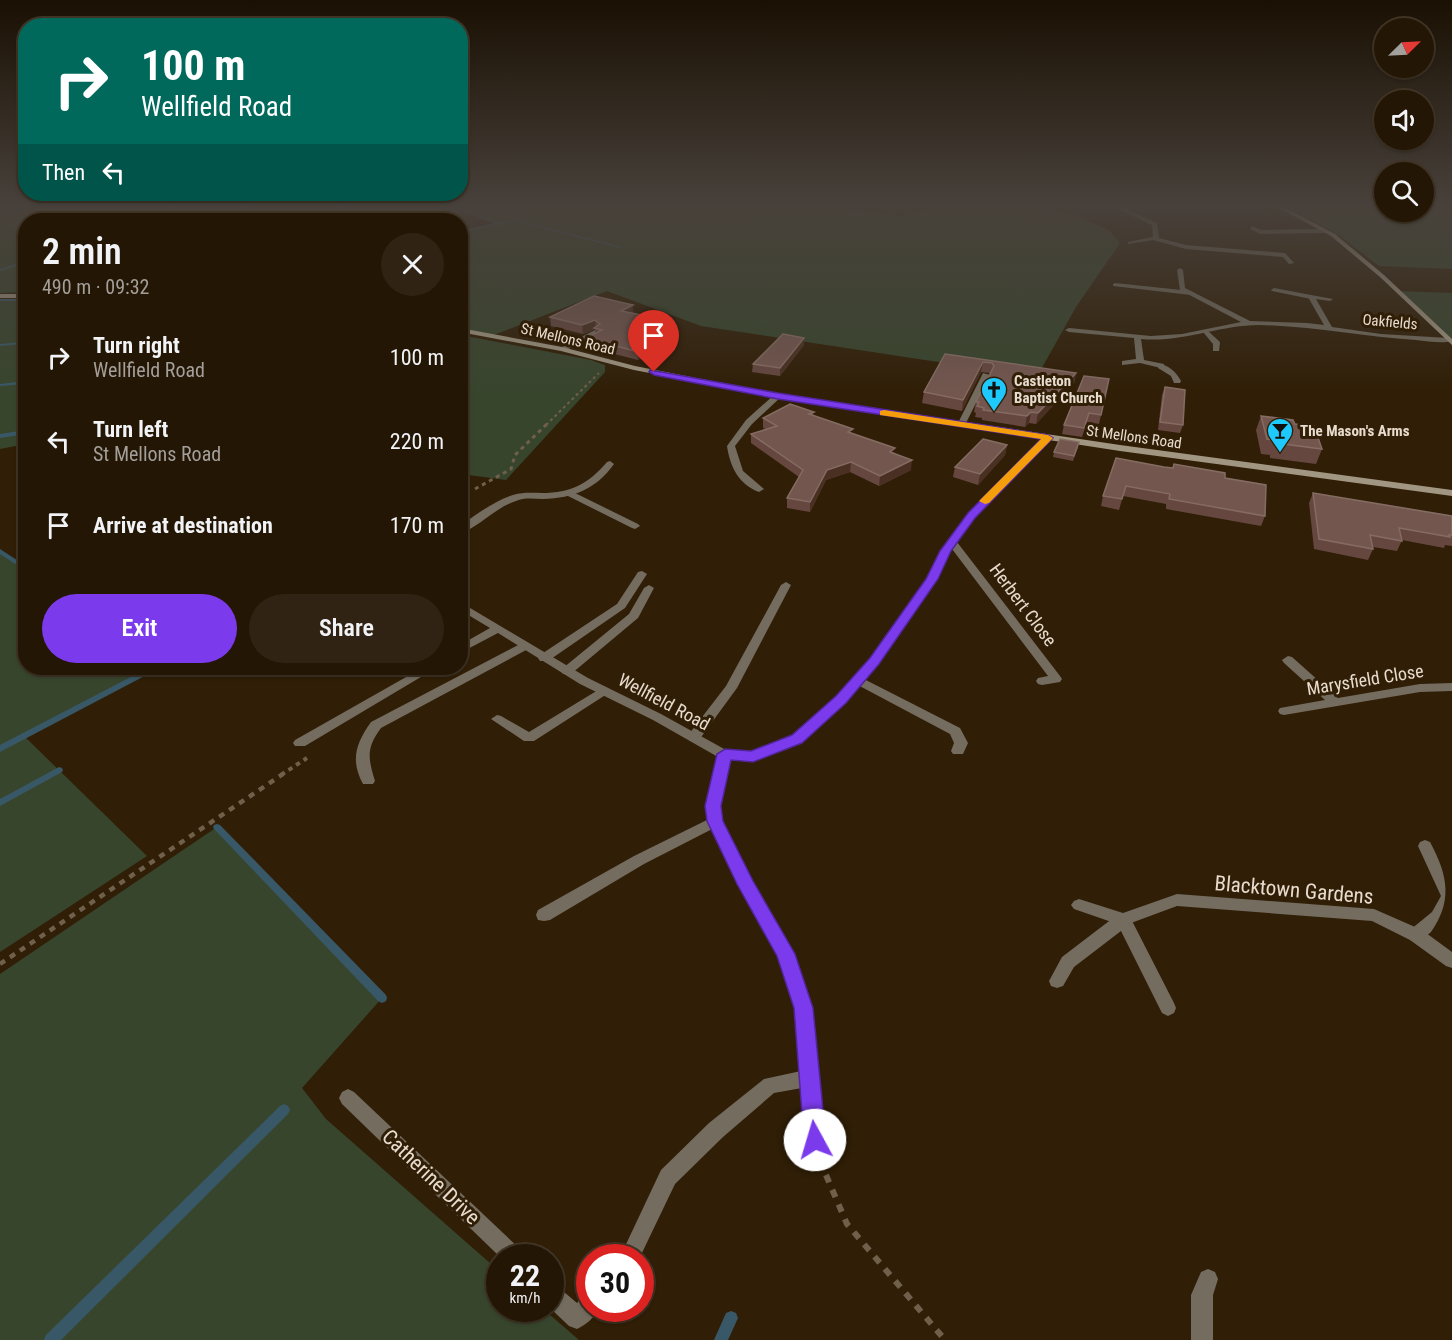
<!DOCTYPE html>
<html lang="en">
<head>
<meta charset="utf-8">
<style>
  body { margin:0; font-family:"Roboto Condensed",sans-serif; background:#302313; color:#f1f3f6; height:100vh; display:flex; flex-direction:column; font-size:22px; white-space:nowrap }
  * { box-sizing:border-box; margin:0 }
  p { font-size:20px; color:#a39f9a }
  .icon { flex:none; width:33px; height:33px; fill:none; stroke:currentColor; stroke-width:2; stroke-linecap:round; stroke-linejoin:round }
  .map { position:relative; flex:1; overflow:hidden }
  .details { position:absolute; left:18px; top:213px; width:450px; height:462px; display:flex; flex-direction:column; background:#241604; border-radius:24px; box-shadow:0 2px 4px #0004,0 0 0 2px #413526 }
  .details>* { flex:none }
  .guide { position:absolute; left:18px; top:18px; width:450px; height:183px; border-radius:24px; box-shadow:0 2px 4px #0004,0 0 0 2px #413526; background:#00695c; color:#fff; overflow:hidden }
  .needle { width:39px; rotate:66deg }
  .controls { position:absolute; left:1374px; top:18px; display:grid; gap:12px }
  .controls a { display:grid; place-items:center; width:60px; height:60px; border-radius:50%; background:#241604; box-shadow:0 2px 4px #0004,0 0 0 2px #413526; font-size:30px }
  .speed { position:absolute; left:486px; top:1244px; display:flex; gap:12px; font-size:30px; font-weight:700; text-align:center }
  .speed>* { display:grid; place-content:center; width:78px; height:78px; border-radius:50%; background:#241604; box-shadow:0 2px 4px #0004,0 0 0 2px #413526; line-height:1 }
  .speed small { font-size:15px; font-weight:400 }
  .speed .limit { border:9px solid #d22; background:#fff; color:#111 }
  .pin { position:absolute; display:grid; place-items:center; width:51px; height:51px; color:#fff; margin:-62px -26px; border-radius:50% 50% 50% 0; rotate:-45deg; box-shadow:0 0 6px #0007 }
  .pin .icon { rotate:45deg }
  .me { position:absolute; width:66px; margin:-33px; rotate:354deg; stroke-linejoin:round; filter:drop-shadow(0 0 4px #0008) }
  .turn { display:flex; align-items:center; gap:21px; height:126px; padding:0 24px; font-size:27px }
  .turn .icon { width:78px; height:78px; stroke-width:2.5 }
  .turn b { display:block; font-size:42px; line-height:51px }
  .then { display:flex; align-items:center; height:57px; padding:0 24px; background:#0003; gap:12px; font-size:22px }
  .round { display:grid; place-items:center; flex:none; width:63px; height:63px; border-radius:32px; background:#302313 }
  .headline { display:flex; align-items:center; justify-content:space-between; height:102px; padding:0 24px }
  h1 { font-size:36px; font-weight:600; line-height:45px }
  .cta { display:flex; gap:12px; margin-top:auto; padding:12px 24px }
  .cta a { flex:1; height:69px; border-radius:36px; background:#7c3aed; color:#fff; font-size:24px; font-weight:600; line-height:69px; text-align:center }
  .cta a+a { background:#302313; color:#f1f3f6 }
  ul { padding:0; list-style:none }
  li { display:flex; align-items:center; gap:18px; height:84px; padding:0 24px }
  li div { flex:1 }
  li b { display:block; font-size:22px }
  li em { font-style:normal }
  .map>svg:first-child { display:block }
  .green { fill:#38452d }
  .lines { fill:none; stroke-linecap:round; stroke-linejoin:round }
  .stream { fill:#395867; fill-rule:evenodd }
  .path-far4 { stroke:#70604b; stroke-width:2; stroke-dasharray:3 3; stroke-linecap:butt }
  .path-far3 { stroke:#70604b; stroke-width:3; stroke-dasharray:4 4; stroke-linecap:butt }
  .path-far2 { stroke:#70604b; stroke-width:4; stroke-dasharray:4.5 4.5; stroke-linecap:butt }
  .path-far1 { stroke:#70604b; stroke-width:4.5; stroke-dasharray:6 6; stroke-linecap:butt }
  .path { stroke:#70604b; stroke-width:6; stroke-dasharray:8 8; stroke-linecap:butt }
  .lane { fill:#736c5f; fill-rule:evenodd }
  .street { fill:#736c5f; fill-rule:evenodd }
  .secondary { fill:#a19682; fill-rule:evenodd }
  .wall { fill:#654740 }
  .shaded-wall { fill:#4a3022 }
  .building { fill:#73574f; stroke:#856c63; stroke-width:1.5 }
  .route { fill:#7c3aed; stroke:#51269a; stroke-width:1.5 }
  .slow { fill:#f59e0b }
  .labels { text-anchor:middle; stroke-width:6; stroke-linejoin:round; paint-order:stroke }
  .far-street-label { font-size:15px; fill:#e8dcce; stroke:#301e06 }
  .far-poi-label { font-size:15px; font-weight:bold; fill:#e8dcce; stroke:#301e06; text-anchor:start }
  .street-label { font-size:18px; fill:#e8dcce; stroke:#301e06 }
  .near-street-label { font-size:21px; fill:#e8dcce; stroke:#301e06 }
</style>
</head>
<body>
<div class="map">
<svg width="1452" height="1340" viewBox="0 0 1452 1340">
  <rect width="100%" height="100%" fill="#301e06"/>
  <!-- green -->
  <g class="green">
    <path d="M0,206H815L902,216L946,206L1041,207L1081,217L1110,231L1120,243L1076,307L1039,373L958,365L701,326L607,291L491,336L461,330V232L496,223L463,211L419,220H26L25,292L0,293Z"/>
    <path d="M1384,206V212H1424V206H1452V269L1379,266L1340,236L1288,207Z"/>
    <path d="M1398,291L1452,293V343Z"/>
    <path d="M0,300H25L26,444L0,449Z"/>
    <path d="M461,335L591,360L605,365V372L506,480L461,474Z"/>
    <path d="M0,551L25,569L26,668H153L24,736L147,856L0,952Z"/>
    <path d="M217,827L382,998L302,1088L326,1119L499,1271L500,1308H542L579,1340H0V974Z"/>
  </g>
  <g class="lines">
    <!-- stream -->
    <g class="stream">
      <path d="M23,206H29L0,214V212Z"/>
      <path d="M174,206H179L147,220H143Z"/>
      <path d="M244,206H251L189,220H185Z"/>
      <path d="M341,206H348L291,220H287Z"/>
      <path d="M455,206L483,217L521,206H527L486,218L498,223L515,219L622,247L620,248L515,221L460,233V231L495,223L462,211L421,220H417L460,210L450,206Z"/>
      <path d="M26,261V263L0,271V269Z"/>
      <rect x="0" y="299" width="26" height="2"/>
      <path d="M21,342L23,343V344L0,346V344Z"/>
      <path d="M26,381V384L0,386V384Z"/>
      <path d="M26,430V434L0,438V434Z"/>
      <path d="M0,549L26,566V571L0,554Z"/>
      <path d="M148,668H157L156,670L0,752V745Z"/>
      <path d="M59,767L62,768L63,770L62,772L0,806V799Z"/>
      <path d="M217,824L220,825L386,995L387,998L386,1001L382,1003L378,1001L214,829L213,827L214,825Z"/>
      <path d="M284,1104L288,1106L290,1110L288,1114L61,1340H44L46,1335L280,1106Z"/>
      <path d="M731,1311L736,1313L738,1318L728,1340H714L726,1313Z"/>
    </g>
    <!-- path-far4 -->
    <path class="path-far4" d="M546,425L599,373"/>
    <!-- path-far3 -->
    <path class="path-far3" d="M475,489L511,469L515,455L548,423"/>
    <!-- path-far2 -->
    <path class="path-far2" d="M281,775L307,758"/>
    <!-- path-far1 -->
    <path class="path-far1" d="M0,964L283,774"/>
    <!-- path -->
    <path class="path" d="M826,1175L847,1224L945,1340"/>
    <!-- lane -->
    <g class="lane">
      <path d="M1252,226L1261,230L1324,229L1327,231L1324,233L1260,234L1250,229Z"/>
      <path d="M1115,283L1191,291L1194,293L1191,295L1113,286V284Z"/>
      <path d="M1274,288L1311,295L1314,297L1311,299L1272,291L1271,290Z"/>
      <path d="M595,330L599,332L597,333L565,351L558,349Z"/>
      <path d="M1203,330H1207L1220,342L1219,351H1213V344L1203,332Z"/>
      <path d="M1158,364C1168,364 1177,373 1181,381L1180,383H1174L1171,376L1158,368Z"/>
      <path d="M983,373L990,375L965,425L958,427L957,425Z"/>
      <path d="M571,491L638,524L640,526L635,529L632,528L568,496V492Z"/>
      <path d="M642,571L647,574L625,608L548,661H540L538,658L540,655L617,604L638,572Z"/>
      <path d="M786,582L791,585L737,688L699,740H689L688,737L689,734L726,686L781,585Z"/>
      <path d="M649,585L654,588L638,618L571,674H563L561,671L563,668L629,614L644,588Z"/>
      <path d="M524,642L528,643L530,646L528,649L381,728C366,748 368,758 375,781L373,784H363C350,760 356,743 371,722Z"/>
      <path d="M858,676L960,728L968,743L963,754H953L951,751L954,743L950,734L854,683L852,680Z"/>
      <path d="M603,687L607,688L609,691L607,694L534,741H524L491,719L497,715L501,716L529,732Z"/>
      <path d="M715,816L720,817L722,821L720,825L644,864L550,920L544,921L538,920L536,915L538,910L634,856Z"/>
      <path d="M1425,840L1430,842C1449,877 1452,902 1431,932C1424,938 1419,943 1410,940L1408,935L1410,930L1432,912L1441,896L1418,846L1420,842Z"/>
      <path d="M1123,914L1129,915L1174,1003L1176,1008L1174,1013L1168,1016L1162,1013L1121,931L1074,967L1063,986L1057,988L1051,986L1049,981L1062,957L1117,915Z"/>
      <path d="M1208,1269L1215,1272L1218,1279L1213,1295V1340H1191V1295L1201,1272Z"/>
    </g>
    <!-- street -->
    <g class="street">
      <path d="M1048,206H1058L1050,209Z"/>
      <path d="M1112,206H1119L1157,223L1159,238L1186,245L1285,253L1294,263L1289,264L1283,257L1186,249L1153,240L1128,244V242L1153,237L1152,225Z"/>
      <path d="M1180,268L1183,270L1185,288L1250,321L1307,323L1324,325L1308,297L1311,295L1333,299L1330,301L1316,299L1332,327L1381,334L1449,338L1452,341C1442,344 1427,341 1416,340C1363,337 1312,326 1259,325C1219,325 1182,343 1141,339L1144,360L1164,364V368H1161L1140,363L1122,365V361L1136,359L1134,338L1069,332L1065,330L1069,328L1151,336L1182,334L1241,322L1180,290L1177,270Z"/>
      <path d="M775,394L782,396L752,424L735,446L743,471L764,489L759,492C738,484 730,466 727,446L746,420Z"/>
      <path d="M1048,435L1051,436V440L975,517L957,542L1060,676L1062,679L1060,682L1042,685L1038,684L1036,681L1038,678L1048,676L952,549L936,581L878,664L845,703L802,742L753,762L730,759L720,806L722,821L752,881L794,954L812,1008L820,1078L821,1126L828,1155L825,1162L818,1165L811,1162C802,1138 802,1113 802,1088L774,1093L723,1137L675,1184L640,1257H620L661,1170L709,1123L764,1079L801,1071L796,1008L778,955L741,888L708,821L706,806L718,757L653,720L580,684L498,633L460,653V645L490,628L460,610V602L588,678L661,714L726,750L752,752L792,736L837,697L870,658L927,579L941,551L969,513L1045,436Z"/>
      <path d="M610,461L614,464C596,489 574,498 543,499C534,499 525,497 516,501C495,508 480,526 460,534V526C477,514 494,501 513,495C523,492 532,493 542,493C571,493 588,484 607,462Z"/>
      <path d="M1288,656L1292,657L1338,698L1420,684L1452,683V691L1420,692L1284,715L1280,714L1278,711L1280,708L1325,700L1284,663L1282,660Z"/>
      <path d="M422,668H436L305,746H295L293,743L295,740Z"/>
      <path d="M1177,894L1374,909L1422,930L1452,952V968L1446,966L1410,940L1372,921L1177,906L1123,926L1074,909L1071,905L1074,901L1079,899L1123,913Z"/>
      <path d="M348,1089L354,1092L521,1250L524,1257H500L342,1104L339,1098L342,1092Z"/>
      <path d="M550,1283L557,1286L577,1303L582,1297L590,1295V1308H599C595,1317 586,1325 577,1329L569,1326L550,1308Z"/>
    </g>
    <!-- secondary -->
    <g class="secondary">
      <path d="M1275,206H1282L1335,234L1384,275L1452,339V345L1380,277L1331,236Z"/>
      <rect x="0" y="294" width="26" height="4"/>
      <path d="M460,328L562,347L635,366L778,394L1120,445L1452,490V496L1120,451L778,398L634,370L561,351L460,332Z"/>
    </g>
  </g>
  <!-- wall -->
  <g class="wall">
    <path d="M633,305V313L642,318L652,321V329L650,330L670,342L638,360L587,347L586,338L595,334V329L583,334L551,326L550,317Z"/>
    <path d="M804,338V345L780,376L752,372L753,364Z"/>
    <path d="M945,354L1076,373L1074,383L1036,424L1029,423L1025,427L982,420V418L975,417L976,413L974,412L976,402L990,373L981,372L962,411L922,403L924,392Z"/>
    <path d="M1109,379L1099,424L1087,422L1082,437L1062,434L1064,425Z"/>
    <path d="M1165,387L1183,425L1180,433L1158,430L1162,395Z"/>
    <path d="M814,412L813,415L895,453L911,470L879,486L850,472L826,480L810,512L787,508V498L799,477L751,443V434L766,429L763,428V418Z"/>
    <path d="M1261,416L1295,424L1322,449L1316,464L1270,458V455L1261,454L1256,430Z"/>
    <path d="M1007,445L1005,455L978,485L953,477L955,467Z"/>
    <path d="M1078,447L1073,461L1053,457L1054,452Z"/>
    <path d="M1164,467L1225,478L1265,516L1261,526L1166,509V504L1123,496L1119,510L1101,506L1103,496Z"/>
    <path d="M1313,493L1452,516V546L1445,545L1444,548L1402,540L1397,551L1373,547V549L1368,560L1314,549L1309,503Z"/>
  </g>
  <!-- shaded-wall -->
  <g class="shaded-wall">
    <path d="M633,305V313L621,311Z"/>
    <path d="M595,320L596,328L583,334L582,325Z"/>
    <path d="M652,321V329L639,336L638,328Z"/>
    <path d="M669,334L670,342L638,360V352Z"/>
    <path d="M804,338V345L780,376V368Z"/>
    <path d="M983,362L981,372L962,411L963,400Z"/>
    <path d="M1076,373L1074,383L1036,424L1038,413Z"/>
    <path d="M1031,412L1029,423L1025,427L1027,416Z"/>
    <path d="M1007,445L1005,455L978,485L980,474Z"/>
    <path d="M912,460L911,470L879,486L880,476Z"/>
    <path d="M851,462L850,472L826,480L810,512V502L827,470Z"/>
  </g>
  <!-- building -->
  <g class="building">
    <path d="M594,296L633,305L621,311L642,315L638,317L652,321L638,328L669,334L638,352L586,338L602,330L594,328L600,324L595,320L582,325L550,317Z"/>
    <path d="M783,334L804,338L780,368L753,364Z"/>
    <path d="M945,354L1076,373L1038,413L1031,412L1027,416L983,410L984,408L977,406L979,402H976L994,366L992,363L983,362L963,400L924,392Z"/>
    <path d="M1084,376L1109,379L1101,415L1089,413L1084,428L1064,425Z"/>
    <path d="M1165,387L1185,390L1183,425L1160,422Z"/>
    <path d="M790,404L814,412L809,414L853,429L848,432L895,448L890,452L912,460L880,476L851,462L827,470L810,502L787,498L803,470L751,434L777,426L763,418Z"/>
    <path d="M1261,416L1293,420L1295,424L1314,426L1322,449L1276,443L1275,440L1267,439Z"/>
    <path d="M983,439L1007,445L980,474L955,467Z"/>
    <path d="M1060,439L1079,442L1074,456L1054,452Z"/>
    <path d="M1116,458L1164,467L1173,468L1174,464L1225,473V478L1266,485L1265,516L1169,499L1170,494L1126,486L1122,499L1103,496Z"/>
    <path d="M1313,493L1452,516V535H1449L1450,537L1399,528L1402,541L1370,535L1373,549L1319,539Z"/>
  </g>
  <!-- sky -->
  <linearGradient id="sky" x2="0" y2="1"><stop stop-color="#1a1003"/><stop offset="0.52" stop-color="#48413b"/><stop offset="1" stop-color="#48413b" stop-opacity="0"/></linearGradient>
  <rect width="1452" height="394" fill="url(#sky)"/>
  <!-- route -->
  <path class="route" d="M650,370L778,393L1048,435L1053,438L975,518L951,551L938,579L879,664L846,703L802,743L753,762L731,760L721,806L723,821L753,881L795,954L813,1008L826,1140L822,1148L815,1151L807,1148L804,1140L794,1008L777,956L737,884L707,821L705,806L717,754L725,749L751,751L792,735L836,696L870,658L926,579L940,551L968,513L1041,439L778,399L654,375L649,372Z"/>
  <!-- slow -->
  <path class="slow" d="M884,410L1048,435L1053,438L989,503L985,504L979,501L1041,439L880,415V411Z"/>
  <!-- icons -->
  <defs>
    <symbol id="church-pin" viewBox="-11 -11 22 30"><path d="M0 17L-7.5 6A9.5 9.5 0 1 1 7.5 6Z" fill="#1ec9fd" stroke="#301e06"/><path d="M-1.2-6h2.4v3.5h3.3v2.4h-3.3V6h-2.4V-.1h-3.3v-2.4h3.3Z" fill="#111"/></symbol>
    <symbol id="bar-pin" viewBox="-11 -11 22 30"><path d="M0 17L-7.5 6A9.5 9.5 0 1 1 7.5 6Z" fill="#1ec9fd" stroke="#301e06"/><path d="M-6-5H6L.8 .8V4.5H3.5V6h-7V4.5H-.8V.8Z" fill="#111"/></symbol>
  </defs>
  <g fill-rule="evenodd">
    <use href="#church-pin" x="979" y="375" width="30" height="40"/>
    <use href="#bar-pin" x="1265" y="416" width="30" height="40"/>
  </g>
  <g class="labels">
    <!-- far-street labels -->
    <g class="far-street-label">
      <text transform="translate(1390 322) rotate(5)" y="5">Oakfields</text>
      <text transform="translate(568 339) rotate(13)" y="5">St Mellons Road</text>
      <text transform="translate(1134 437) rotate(8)" y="5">St Mellons Road</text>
    </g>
    <!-- far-poi labels -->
    <g class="far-poi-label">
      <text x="1014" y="386">Castleton<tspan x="1014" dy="17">Baptist Church</tspan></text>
      <text x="1300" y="436">The Mason's Arms</text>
    </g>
    <!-- street labels -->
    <g class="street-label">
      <text transform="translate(1023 605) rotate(53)" y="6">Herbert Close</text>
      <text transform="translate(1365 680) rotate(-9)" y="6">Marysfield Close</text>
      <text transform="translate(664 702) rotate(28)" y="6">Wellfield Road</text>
    </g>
    <!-- near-street labels -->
    <g class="near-street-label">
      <text transform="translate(1294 890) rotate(5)" y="7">Blacktown Gardens</text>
      <text transform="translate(431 1177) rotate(44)" y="7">Catherine Drive</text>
    </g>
  </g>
</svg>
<div class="controls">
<a><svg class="needle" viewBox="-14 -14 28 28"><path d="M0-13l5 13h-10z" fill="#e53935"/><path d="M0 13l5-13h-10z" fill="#a39f9a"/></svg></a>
<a><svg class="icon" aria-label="sound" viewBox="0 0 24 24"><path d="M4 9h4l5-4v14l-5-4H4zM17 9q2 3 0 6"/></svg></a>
<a><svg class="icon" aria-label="search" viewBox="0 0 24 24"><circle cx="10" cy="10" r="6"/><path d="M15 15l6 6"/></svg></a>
</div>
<div class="speed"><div>22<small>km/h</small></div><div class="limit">30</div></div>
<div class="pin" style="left:654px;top:372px;background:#d93025"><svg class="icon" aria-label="arrive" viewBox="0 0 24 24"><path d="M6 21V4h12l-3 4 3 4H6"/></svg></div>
<svg class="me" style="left:815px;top:1140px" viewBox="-20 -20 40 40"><circle r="19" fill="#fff"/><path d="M0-13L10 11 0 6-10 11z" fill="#7c3aed"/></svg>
<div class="guide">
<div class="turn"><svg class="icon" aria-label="right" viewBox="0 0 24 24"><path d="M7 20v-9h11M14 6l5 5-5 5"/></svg><div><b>100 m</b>Wellfield Road</div></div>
<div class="then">Then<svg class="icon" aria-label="left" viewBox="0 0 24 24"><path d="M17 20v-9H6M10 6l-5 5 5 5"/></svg></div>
</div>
<section class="details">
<div class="headline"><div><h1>2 min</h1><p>490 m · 09:32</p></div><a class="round"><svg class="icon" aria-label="close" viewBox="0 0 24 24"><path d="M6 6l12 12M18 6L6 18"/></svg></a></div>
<ul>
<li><svg class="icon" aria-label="right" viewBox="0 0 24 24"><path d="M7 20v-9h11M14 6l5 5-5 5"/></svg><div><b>Turn right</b><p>Wellfield Road</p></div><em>100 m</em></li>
<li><svg class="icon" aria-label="left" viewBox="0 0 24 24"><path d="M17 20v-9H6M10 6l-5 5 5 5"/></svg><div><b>Turn left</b><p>St Mellons Road</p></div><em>220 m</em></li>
<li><svg class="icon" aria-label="arrive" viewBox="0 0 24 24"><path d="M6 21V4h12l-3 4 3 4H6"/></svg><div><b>Arrive at destination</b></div><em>170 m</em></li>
</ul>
<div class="cta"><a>Exit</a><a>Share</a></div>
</section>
</div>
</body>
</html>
